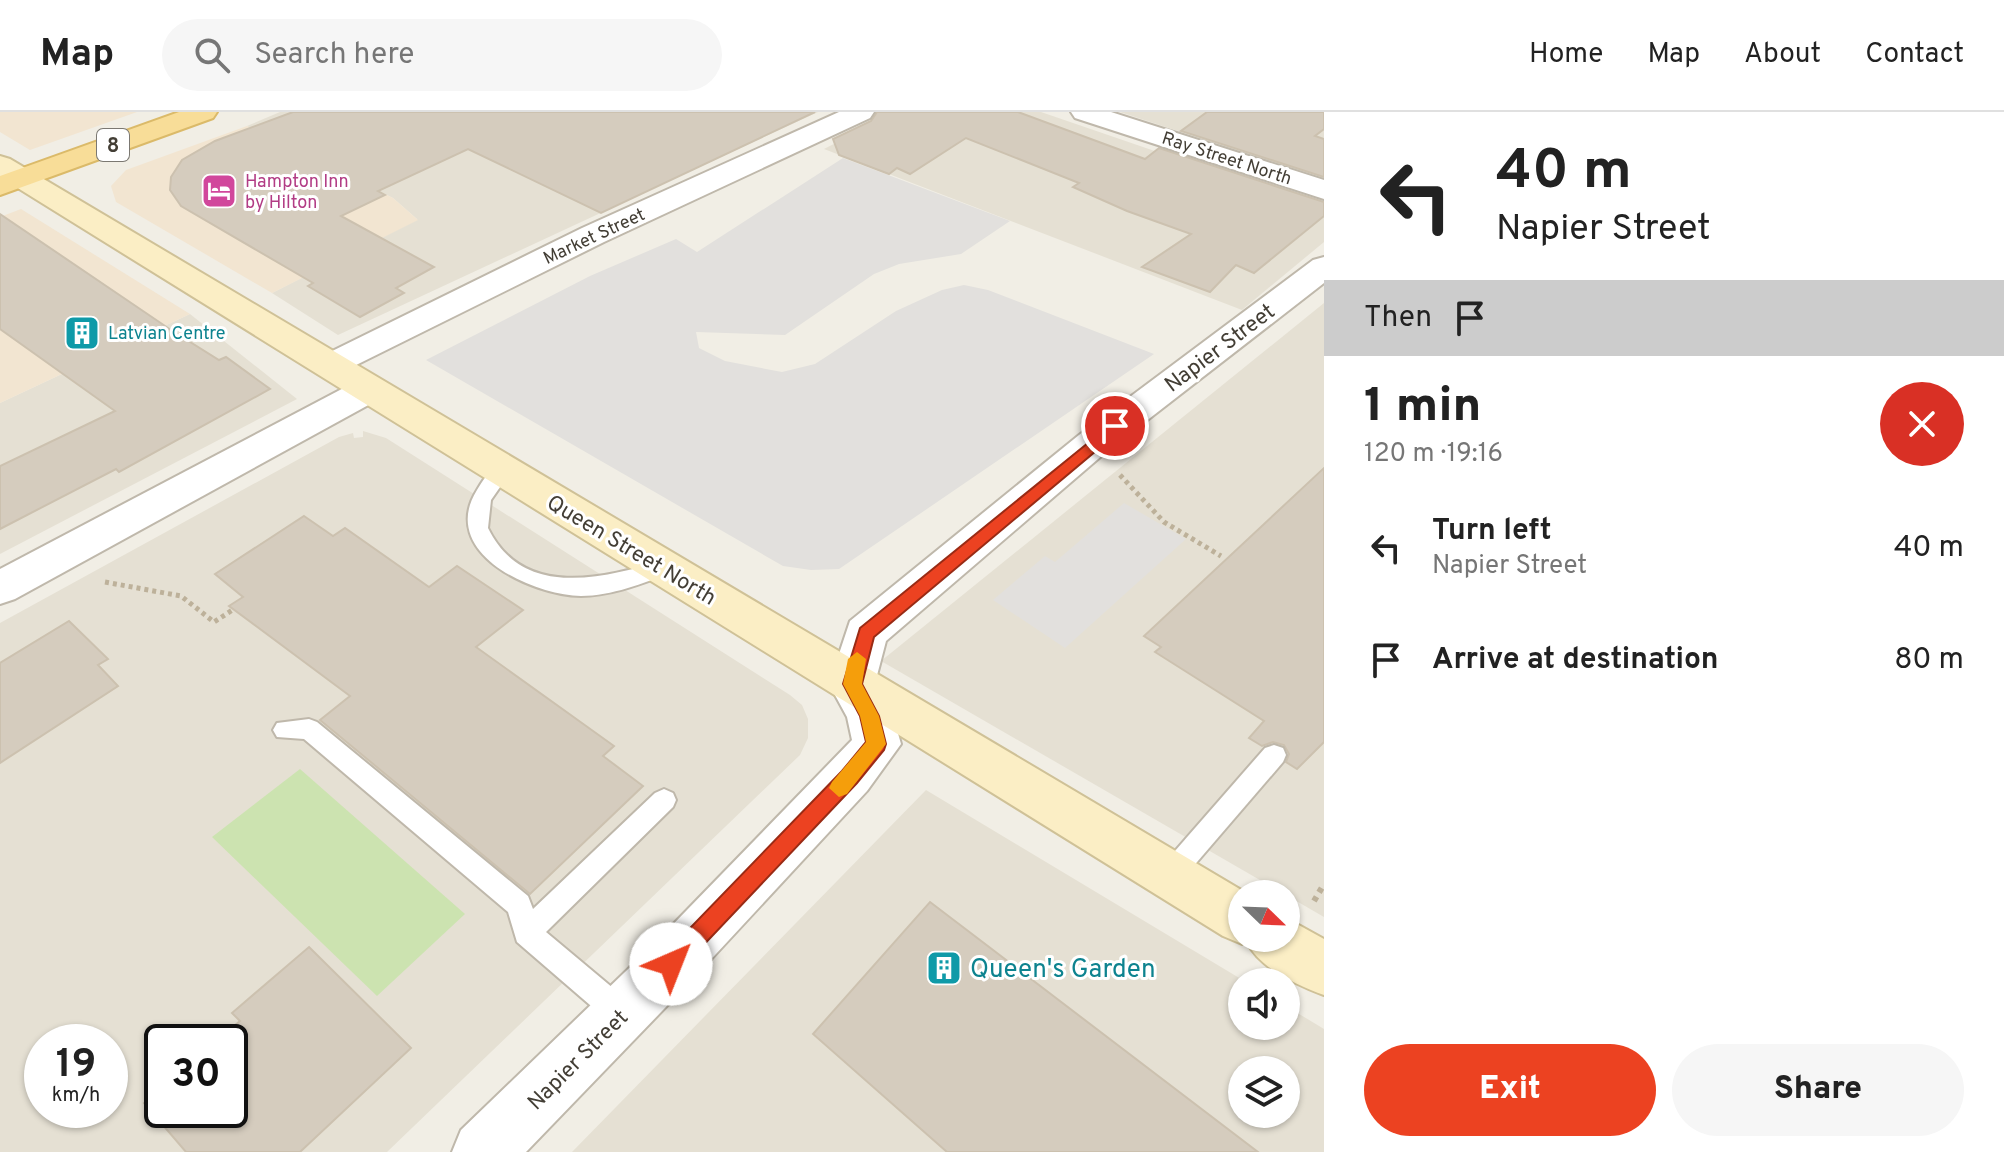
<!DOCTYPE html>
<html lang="en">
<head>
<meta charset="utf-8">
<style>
  body { margin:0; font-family:Overpass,sans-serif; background:#f6f6f6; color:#222; height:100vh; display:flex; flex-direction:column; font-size:30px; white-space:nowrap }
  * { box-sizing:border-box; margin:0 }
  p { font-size:26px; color:#767676 }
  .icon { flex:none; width:44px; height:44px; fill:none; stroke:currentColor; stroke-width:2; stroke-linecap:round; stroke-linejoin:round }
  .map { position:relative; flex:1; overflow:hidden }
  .details { display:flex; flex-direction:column; background:#fff; width:680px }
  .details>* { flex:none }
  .guide { background:#fff; color:#222; overflow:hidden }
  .needle { width:52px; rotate:113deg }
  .tools { position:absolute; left:1228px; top:768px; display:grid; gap:16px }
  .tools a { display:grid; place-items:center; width:72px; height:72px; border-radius:50%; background:#fff; box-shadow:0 2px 6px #0004; font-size:40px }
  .speed { position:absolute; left:24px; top:912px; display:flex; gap:16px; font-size:40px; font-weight:700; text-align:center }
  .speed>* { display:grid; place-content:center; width:104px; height:104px; border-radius:50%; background:#fff; box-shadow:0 2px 6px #0004; line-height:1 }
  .speed small { font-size:20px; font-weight:400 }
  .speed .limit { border:4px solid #111; border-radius:12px; background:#fff; color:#111 }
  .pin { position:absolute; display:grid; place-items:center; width:68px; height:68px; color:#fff; margin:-34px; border:4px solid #fff; border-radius:50%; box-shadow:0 2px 8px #0007 }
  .me { position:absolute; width:88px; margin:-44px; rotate:44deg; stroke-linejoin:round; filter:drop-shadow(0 0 6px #0008) }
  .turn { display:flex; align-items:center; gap:28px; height:168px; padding:0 40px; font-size:36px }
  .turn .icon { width:104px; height:104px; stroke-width:2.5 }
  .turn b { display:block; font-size:56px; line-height:68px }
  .then { display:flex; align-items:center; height:76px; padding:0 40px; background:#0003; gap:16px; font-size:30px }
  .round { display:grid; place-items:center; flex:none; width:84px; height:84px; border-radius:42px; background:#f6f6f6 }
  .overview { display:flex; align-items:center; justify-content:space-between; height:136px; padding:0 40px }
  h1 { font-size:48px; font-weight:800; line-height:60px }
  .button { display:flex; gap:16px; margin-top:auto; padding:16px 40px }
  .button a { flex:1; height:92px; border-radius:48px; background:#ec4221; color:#fff; font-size:32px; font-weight:800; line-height:92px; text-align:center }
  .button a+a { background:#f6f6f6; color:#222 }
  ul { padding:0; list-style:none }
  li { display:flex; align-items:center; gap:24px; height:112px; padding:0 40px }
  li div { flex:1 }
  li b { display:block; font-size:30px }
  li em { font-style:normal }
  header { display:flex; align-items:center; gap:48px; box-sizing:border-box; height:112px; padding:0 40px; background:#fff; border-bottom:2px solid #e0e0e0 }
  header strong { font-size:38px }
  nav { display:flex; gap:44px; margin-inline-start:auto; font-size:28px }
  .search { width:560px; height:72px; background:#f6f6f6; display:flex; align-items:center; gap:20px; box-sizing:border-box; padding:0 28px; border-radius:44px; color:#767676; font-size:30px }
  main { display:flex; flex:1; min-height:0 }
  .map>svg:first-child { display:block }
  .residential { fill:#e5e0d3; fill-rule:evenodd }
  .commercial { fill:#f2e5d1 }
  .green { fill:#cce3b0 }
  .parking { fill:#e2e0dd }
  .building { fill:#d5ccbe; stroke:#ccc1af; stroke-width:2 }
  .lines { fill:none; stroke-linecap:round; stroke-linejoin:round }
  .service-casing { stroke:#bfb8ab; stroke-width:4 }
  .minor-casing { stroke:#bfb8ab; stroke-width:4 }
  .secondary-casing { stroke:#cfc197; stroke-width:4 }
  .primary-casing { stroke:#dbba69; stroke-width:4 }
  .path-far1 { stroke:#bdb19a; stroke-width:5; stroke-dasharray:4 4; stroke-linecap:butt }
  .path { stroke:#bdb19a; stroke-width:6; stroke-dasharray:5 5; stroke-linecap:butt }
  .service { fill:#fff; fill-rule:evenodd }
  .minor { fill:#fff; fill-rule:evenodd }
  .secondary { fill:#fbeec5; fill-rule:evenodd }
  .primary { fill:#f8dd98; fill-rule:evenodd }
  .route { fill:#ec4221; stroke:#992b15; stroke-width:2 }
  .slow { fill:#f59e0b }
  .labels { text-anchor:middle; stroke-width:6; stroke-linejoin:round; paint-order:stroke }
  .far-street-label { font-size:18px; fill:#433e35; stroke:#fff }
  .far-hotel-label { font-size:18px; fill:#b23c85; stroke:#fff; text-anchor:start }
  .far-culture-label { font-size:18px; fill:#0d838f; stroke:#fff; text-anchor:start }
  .shield { fill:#fff; stroke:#7b7872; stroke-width:2 }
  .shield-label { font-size:20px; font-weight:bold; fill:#433e35 }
  .street-label { font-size:22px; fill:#433e35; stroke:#fff }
  .near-culture-label { font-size:26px; fill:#0d838f; stroke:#fff; text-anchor:start }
</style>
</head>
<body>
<header>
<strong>Map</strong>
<div class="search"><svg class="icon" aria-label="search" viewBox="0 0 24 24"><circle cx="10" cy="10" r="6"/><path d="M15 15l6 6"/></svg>Search here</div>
<nav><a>Home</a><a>Map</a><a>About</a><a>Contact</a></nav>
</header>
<main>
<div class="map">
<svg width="1324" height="1040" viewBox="0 0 1324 1040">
  <rect width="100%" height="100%" fill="#f1eee5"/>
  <!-- residential -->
  <g class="residential">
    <path d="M280,0H818L338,223L272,181L417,107L393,86L247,14Z"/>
    <path d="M896,0H1041L1324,97V130L1242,198L824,37Z"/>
    <path d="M1120,0H1324V67Z"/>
    <path d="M1324,191V805L881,549Z"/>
    <path d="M190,202L297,287L0,442V291Z"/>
    <path d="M363,319L386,326L790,583L802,593L808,607V626L800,643L387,1040H0V511L339,325L353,321L354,326L363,325ZM42,930H110V998H42ZM162,930H230V998H162Z"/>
    <path d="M926,678L1246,870H1242V914H1286V894L1324,917V1040H572ZM1242,958H1286V1002H1242Z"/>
  </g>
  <!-- commercial -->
  <g class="commercial">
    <path d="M0,0H137L30,38L0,20Z"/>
    <path d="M247,14L393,86L418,108L272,181L116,90L111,74L126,58Z"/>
    <path d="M21,97L190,202L0,291V105Z"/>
  </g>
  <!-- green -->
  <path class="green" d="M300,657L465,802L377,884L212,725Z"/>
  <!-- parking -->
  <g class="parking">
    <path d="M843,46L1010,109L961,142L899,152L874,162L785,223L696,220L699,236L725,249L782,260L815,252L896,199L942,178L964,173L988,178L1154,242L839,457L811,458L783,454L426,248L590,164L676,127L697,140Z"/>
    <path d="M1124,391L1186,427L1065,536L993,488L1045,444L1055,450Z"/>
  </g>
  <!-- building -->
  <g class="building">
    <path d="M293,0H815L601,101L468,37L378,79L385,83L341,104L434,155L396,176L404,181L360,205L308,174L313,171L181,94L170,78L171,65L182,48L215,29Z"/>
    <path d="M877,0H1018L1145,47L1159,36L1324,90V104L1254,161L1236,153L1210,180L1142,155L1191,122L1127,99L1073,75L1079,71L966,26L910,62L897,56L889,62L839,43L833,27L871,9Z"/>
    <path d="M1207,0H1324V17L1315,24L1324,27V65L1181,19Z"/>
    <path d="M0,102L171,218L219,248L226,245L270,277L119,360L116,357L0,417V354L115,299L0,217Z"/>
    <path d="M1324,356V630L1297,657L1286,650L1289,642L1284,633L1273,630L1262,634L1249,626L1264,609L1155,540L1161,535L1144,524Z"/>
    <path d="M304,404L333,424L345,416L429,475L457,454L523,498L476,535L614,634L603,644L643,674L530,782L320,608L350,584L229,494L243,485L215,462Z"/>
    <path d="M69,509L108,547L98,553L118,574L0,651V551Z"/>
    <path d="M930,790L1258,1040H947L813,922Z"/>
    <path d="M309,835L411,936L300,1040H186L144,991L162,976V998H230V930H215L240,909L232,901Z"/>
  </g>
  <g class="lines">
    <defs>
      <g id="service">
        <path d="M502,352L512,358L491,388L488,416C523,488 605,466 664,448L671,451L674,456L671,461C643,471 612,484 581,484C531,483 438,440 477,378C483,368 491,355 502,352Z"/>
        <path d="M309,607L317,610L528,784L533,797L655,681L664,677L673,681L676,688L673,695L546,820L632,892L636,902L632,912L622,916L612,912L517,830L508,800L304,627L277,625L273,618L277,611Z"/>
        <path d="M1274,633L1283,636L1286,643L1283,650L1179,771L1170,775L1161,771L1157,763L1161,755L1265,636Z"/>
      </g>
      <g id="minor">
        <path d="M839,0H874L870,6L604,130L342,260L330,264L318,260L312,253L318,246L582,116Z"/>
        <path d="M1071,0H1111L1324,68V87L1075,6Z"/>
        <path d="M1324,145V171L1105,341L886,529L875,571L893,604L901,632L867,679L690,870L526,1040H452L461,1018L652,834L852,628L847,605L829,572L850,509L1079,323L1313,148Z"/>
        <path d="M370,266L383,269L388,277L383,285L15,487L0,492V457L357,269Z"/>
      </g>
      <path id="secondary" d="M0,44L10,47L1248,782H1242V826H1286V806L1324,827V883C1297,873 1259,856 1247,830L1242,832L1223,824L0,65Z"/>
      <path id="primary" d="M179,0H217L213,6L0,83V64Z"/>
    </defs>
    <!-- service casing -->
    <use href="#service" class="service-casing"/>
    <!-- minor casing -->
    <use href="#minor" class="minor-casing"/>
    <!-- secondary casing -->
    <use href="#secondary" class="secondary-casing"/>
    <!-- primary casing -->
    <use href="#primary" class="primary-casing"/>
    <!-- path-far1 -->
    <g class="path-far1">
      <path d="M1120,363L1164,410L1221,444"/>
      <path d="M105,470L181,484L214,510L234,497"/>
    </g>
    <!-- path -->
    <path class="path" d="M1314,789L1324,772"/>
    <!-- service -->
    <use href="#service" class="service"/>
    <!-- minor -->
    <use href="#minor" class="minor"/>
    <!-- secondary -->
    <use href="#secondary" class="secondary"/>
    <!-- primary -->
    <use href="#primary" class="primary"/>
  </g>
  <!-- route -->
  <path class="route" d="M1115,309L1121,311V318L874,525L862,572L879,604L886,632L884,638L857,671L679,859L671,863L663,859L660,852L663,844L842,659L866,630L860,604L843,572L860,516Z"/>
  <!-- slow -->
  <path class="slow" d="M857,540L866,547L862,572L879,604L886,632L847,682L839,685L829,676L832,670L866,630L860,604L843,572L848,547Z"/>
  <!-- icons -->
  <defs>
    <symbol id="hotel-square" viewBox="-11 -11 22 22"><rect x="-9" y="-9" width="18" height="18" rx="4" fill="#d1479c" stroke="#fff"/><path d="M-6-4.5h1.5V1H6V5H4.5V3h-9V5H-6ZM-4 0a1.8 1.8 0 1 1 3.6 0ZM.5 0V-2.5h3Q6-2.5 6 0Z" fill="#fff"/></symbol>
    <symbol id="building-square" viewBox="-11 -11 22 22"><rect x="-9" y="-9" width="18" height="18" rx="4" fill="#0f9aa8" stroke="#fff"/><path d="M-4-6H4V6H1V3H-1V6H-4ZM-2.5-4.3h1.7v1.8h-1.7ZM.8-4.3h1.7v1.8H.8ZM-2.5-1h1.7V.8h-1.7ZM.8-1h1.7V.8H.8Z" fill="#fff"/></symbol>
  </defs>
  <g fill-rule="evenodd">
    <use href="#hotel-square" x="199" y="59" width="40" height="40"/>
    <use href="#building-square" x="62" y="201" width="40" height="40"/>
    <use href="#building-square" x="924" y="836" width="40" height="40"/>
  </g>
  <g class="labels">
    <!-- far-street labels -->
    <g class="far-street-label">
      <text transform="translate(1227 46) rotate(18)" y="6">Ray Street North</text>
      <text transform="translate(594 124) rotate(-25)" y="6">Market Street</text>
    </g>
    <!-- far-hotel labels -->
    <g class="far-hotel-label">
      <text x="245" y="75">Hampton Inn<tspan x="245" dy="21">by Hilton</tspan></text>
    </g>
    <!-- far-culture labels -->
    <g class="far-culture-label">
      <text x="108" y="227">Latvian Centre</text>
    </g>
    <!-- shield labels -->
    <rect class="shield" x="97" y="17" width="32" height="32" rx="6"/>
    <g class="shield-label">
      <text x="113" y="40">8</text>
    </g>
    <!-- street labels -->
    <g class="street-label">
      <text transform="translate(1219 235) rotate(-37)" y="8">Napier Street</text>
      <text transform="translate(632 437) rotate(31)" y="8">Queen Street North</text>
      <text transform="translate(577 947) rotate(-45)" y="8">Napier Street</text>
    </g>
    <!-- near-culture labels -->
    <g class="near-culture-label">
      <text x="970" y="865">Queen's Garden</text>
    </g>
  </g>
</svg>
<div class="tools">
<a><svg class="needle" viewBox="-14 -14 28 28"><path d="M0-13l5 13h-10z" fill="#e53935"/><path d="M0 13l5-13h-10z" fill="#767676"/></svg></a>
<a><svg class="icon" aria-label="sound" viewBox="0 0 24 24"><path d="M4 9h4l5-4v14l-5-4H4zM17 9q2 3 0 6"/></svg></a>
<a><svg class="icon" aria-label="layers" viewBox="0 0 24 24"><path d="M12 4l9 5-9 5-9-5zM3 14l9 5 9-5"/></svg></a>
</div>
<div class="speed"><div>19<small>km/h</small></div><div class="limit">30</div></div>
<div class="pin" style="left:1115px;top:314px;background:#d93025"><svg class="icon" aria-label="arrive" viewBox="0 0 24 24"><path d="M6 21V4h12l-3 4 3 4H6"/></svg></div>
<svg class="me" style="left:671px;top:852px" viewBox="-20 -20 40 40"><circle r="19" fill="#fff"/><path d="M0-13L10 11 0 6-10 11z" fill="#ec4221"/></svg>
</div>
<section class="details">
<div class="guide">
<div class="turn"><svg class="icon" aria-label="left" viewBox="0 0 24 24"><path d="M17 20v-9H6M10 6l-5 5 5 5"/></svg><div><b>40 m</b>Napier Street</div></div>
<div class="then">Then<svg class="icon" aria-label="arrive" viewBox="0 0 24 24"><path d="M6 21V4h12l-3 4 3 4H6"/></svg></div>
</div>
<div class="overview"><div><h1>1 min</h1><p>120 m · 19:16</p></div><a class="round" style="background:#d93025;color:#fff"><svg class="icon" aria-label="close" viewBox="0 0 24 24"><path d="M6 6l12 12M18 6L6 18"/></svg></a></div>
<ul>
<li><svg class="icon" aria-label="left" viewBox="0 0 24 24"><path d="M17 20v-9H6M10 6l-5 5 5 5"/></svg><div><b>Turn left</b><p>Napier Street</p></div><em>40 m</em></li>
<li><svg class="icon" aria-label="arrive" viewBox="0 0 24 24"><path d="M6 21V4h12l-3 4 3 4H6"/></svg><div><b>Arrive at destination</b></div><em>80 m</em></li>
</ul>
<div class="button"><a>Exit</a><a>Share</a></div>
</section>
</main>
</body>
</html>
